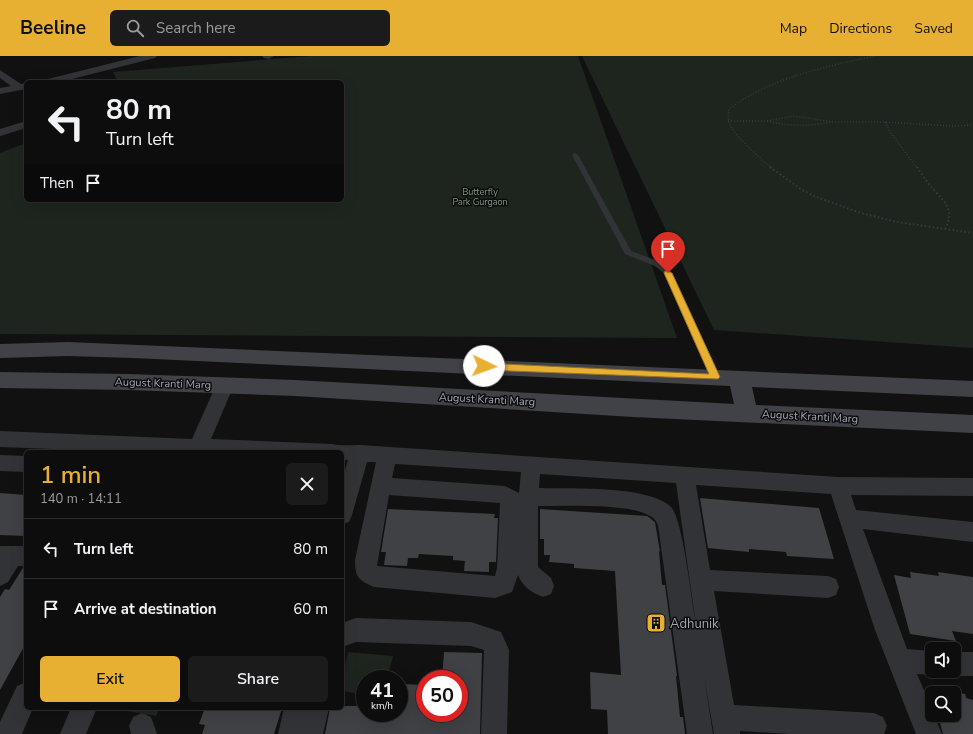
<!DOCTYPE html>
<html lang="en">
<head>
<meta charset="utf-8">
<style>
  body { margin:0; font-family:"Nunito Sans",sans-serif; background:#1b1b1c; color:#f1f3f6; height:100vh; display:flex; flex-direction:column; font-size:15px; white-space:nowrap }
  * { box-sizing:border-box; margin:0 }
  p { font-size:13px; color:#9a9c9e }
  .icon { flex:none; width:22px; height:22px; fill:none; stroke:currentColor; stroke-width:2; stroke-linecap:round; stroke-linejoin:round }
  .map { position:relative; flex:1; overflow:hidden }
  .panel { position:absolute; left:24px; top:394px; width:320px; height:260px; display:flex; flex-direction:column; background:#0d0d0e; border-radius:6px; box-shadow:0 4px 16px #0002,0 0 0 1px #2d2d2e }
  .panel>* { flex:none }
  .top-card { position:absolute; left:24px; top:24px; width:320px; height:122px; border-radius:6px; box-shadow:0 4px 16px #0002,0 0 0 1px #2d2d2e; background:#0d0d0e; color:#f1f3f6; overflow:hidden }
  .buttons { position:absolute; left:925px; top:586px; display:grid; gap:8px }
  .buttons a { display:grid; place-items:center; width:36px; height:36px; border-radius:6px; background:#0d0d0e; box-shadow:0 4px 16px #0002,0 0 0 1px #2d2d2e; font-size:20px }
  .speed { position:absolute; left:356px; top:614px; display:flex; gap:8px; font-size:20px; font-weight:700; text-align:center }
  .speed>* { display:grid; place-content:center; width:52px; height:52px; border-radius:50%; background:#0d0d0e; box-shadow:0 4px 16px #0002,0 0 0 1px #2d2d2e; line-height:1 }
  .speed small { font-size:10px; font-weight:400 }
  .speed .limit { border:6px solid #d22; background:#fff; color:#111 }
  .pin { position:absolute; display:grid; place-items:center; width:34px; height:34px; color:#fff; margin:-41px -17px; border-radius:50% 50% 50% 0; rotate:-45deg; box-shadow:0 0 4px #0007 }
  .pin .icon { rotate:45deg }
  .me { position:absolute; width:44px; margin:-22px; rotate:93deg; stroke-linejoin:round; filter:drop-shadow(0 0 3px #0008) }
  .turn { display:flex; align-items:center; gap:14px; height:84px; padding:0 16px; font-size:18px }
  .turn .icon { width:52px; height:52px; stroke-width:2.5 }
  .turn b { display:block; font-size:28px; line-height:34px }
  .then { display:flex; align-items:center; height:38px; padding:0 16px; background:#0003; gap:8px; font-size:15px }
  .round { display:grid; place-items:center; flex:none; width:42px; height:42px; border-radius:6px; background:#1b1b1c }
  .headline { display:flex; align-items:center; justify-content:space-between; height:68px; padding:0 16px }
  h1 { font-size:24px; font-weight:600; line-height:30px; color:#e8b033 }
  .cta { display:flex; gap:8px; margin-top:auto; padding:8px 16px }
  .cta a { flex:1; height:46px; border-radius:6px; background:#e8b033; color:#111; font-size:16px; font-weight:600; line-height:46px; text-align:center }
  .cta a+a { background:#1b1b1c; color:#f1f3f6 }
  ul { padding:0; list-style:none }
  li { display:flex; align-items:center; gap:12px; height:60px; padding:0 16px; border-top:1px solid #2d2d2e }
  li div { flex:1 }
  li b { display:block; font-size:15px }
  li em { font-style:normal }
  header { display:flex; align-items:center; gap:24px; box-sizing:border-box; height:56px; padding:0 20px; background:#e8b033; color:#111 }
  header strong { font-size:19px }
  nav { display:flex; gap:22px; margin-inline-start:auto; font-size:14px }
  .search { width:280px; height:36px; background:#1b1b1c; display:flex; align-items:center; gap:10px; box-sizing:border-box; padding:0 14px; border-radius:6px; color:#9a9c9e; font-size:15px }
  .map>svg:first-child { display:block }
  .green { fill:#1e251e }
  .building { fill:#404145 }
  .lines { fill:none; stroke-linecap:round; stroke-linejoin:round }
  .path-far1 { stroke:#383a3e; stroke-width:1.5; stroke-dasharray:1 2; stroke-linecap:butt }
  .path { stroke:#383a3e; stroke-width:2; stroke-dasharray:1.5 2.5; stroke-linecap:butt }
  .service { fill:#323337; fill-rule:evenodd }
  .minor { fill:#323337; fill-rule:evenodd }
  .secondary { fill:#404247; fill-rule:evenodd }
  .route { fill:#e8b033; stroke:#977221 }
  .labels { text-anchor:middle; stroke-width:3; stroke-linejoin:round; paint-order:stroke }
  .far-park-label { font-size:9px; fill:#7b9d7e; stroke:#0c0c0d }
  .street-label { font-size:11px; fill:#a3a7b2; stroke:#0c0c0d }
  .near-poi-label { font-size:13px; fill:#a3a7b2; stroke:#0c0c0d; text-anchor:start }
</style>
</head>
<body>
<header>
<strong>Beeline</strong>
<div class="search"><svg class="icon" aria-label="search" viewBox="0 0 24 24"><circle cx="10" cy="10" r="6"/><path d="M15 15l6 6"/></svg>Search here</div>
<nav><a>Map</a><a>Directions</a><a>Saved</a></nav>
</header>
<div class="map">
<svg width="973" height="678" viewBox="0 0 973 678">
  <rect width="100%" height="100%" fill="#111112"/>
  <!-- green -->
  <g class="green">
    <path d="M311,0H578L677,282L0,278V97L26,87V144H342V26H118L113,16Z"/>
    <path d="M582,0H973V292L714,274Z"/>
    <path d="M348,596L393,600L387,623H365V639L342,635V623Z"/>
    <path d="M110,652H160L156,660Z"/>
  </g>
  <!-- building -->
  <g class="building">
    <path d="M0,437L26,439V480L0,479Z"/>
    <path d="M700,442L819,452L834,503L787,500L786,496L749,493V496L708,492Z"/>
    <path d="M388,453L495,458L494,462H498L496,506H489V516L464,515L465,505L453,504V500L419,498L418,502H408L407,510L384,509L386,496H381Z"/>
    <path d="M540,453L647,460L655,466L660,496L659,495L662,529H665L677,620H676L680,661H683L685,678H608L607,654L591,653L590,616L621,619L615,515L574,512V508L549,506L550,499H544V483H540Z"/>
    <path d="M23,512H26V587L0,634V541L5,533L9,534Z"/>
    <path d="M910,516L939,520L938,516L973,521V578L952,575L956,585L910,578L894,519L911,522Z"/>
    <path d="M444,596L482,597L480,678H325L330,652H342V650H365V657H399L401,628L425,629V657H459V623H442Z"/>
    <path d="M931,633L965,638L966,642L973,644V678H943L938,659H954V637L932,638Z"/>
    <path d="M205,652H282L274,678H202L205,669L199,668Z"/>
  </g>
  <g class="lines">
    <!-- path-far1 -->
    <g class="path-far1">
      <path d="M728,65H767L794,60L833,66H885L952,70L973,69"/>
      <path d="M767,65C789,71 810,70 832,66"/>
      <path d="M885,66L890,76L917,112"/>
      <path d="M772,112C763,106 733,77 730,69C728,64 728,58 729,53C770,22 825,11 874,0"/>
    </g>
    <!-- path -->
    <g class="path">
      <path d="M770,111L802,134L819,142L861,157L897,166L973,177"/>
      <path d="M917,111C922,119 928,127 934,134C946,148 955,154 945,173"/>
    </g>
    <!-- service -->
    <path class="service" d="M575,97L578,99L631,195L661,206L672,217L719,321L718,323H712L711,321L665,218L655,210L625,198L572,99Z"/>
    <!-- minor -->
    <g class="minor">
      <path d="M140,0H157L155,2L60,26H43L44,24Z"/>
      <path d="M262,0H274L269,3L264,2Z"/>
      <path d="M0,14L21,28L26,27V33L0,38V32L11,30L0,22Z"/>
      <path d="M26,65V72L0,80V73Z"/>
      <path d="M225,322L231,324L234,329L211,383L332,388C337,390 353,389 360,389L838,421L973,422V440L851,439L856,454L973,466V486L863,473L907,593L932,595V615H941L932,619L917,618L932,653V659H934L942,678H916L875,574L831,438L696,429L710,514L828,520L836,523L839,531L836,539L828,542L714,535L734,649L874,657L883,661L887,670L884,678H790L740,675V678H714L704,620L713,678H687L658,469C656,464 653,461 648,459C627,447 564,450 538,450V511L551,522L554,530L551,538L543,541C532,537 522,530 518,519L512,536L495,542L374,531C358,524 355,521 355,504L376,406H367L352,459L349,466L342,468V424L348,404H342V396H134L0,391V375L192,383L216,329L219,324ZM395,408L521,416L519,437L505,430L392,422ZM540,418L676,427L695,562C691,541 683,464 671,451C649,429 570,433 539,432ZM389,439L500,447L497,512L495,520L377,510Z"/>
      <path d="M0,399L26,400V416L0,415Z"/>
      <path d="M0,490H26V510H18L8,526L0,530Z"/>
      <path d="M356,562L471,566L501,576L509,594L507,678H481L484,594L471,590L356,586L342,591V567Z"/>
      <path d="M954,596H973V620H954L945,617V615H954Z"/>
      <path d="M26,626V652H33L22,678H0V666L17,630Z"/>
      <path d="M71,652H97L86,678H60Z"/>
      <path d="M284,652H329L323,678H278Z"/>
      <path d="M142,657L151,661L157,678H131L129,670L133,661Z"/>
    </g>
    <!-- secondary -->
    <path class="secondary" d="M68,286L973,325V341L752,331L756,349L973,359V377L633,361L295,340L128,334L0,332V316L128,318L295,324L734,348L730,330L133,302L68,300L0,302V288Z"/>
  </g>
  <!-- route -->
  <path class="route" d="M665,215H668L672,217L720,321L718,323L484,314L480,310L484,307L709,318L664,217Z"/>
  <!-- icons -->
  <defs>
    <symbol id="building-square" viewBox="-11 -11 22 22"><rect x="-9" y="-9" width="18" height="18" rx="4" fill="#e8b033" stroke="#0c0c0d"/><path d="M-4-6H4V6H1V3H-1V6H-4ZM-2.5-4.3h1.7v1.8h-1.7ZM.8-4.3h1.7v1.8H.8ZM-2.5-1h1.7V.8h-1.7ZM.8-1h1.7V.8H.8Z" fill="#111"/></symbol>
  </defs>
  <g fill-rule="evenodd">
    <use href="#building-square" x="645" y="556" width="22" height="22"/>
  </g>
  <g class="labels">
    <!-- far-park labels -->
    <g class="far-park-label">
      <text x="480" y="139">Butterfly<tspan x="480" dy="10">Park Gurgaon</tspan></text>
    </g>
    <!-- street labels -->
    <g class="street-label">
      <text transform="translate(163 327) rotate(2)" y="4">August Kranti Marg</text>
      <text transform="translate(487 343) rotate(3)" y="4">August Kranti Marg</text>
      <text transform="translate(810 360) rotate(3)" y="4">August Kranti Marg</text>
    </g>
    <!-- near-poi labels -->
    <g class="near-poi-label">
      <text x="670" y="572">Adhunik</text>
    </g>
  </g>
</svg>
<div class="buttons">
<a><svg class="icon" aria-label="sound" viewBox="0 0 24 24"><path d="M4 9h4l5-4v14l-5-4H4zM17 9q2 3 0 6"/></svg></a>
<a><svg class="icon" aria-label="search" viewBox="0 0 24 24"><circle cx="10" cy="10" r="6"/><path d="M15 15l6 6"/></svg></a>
</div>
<div class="speed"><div>41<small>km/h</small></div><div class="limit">50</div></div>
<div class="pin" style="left:668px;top:217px;background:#d93025"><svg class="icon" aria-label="arrive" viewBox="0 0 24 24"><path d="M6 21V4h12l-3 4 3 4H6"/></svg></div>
<svg class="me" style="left:484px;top:310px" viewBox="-20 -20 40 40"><circle r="19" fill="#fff"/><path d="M0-13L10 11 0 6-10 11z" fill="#e8b033"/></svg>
<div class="top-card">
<div class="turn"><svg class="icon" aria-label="left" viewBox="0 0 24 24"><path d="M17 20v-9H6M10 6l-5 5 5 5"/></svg><div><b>80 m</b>Turn left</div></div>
<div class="then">Then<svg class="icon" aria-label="arrive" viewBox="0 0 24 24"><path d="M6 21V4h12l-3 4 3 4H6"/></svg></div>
</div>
<section class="panel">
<div class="headline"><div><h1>1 min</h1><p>140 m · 14:11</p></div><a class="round"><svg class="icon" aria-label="close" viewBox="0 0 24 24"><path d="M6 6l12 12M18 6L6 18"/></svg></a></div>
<ul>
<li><svg class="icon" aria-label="left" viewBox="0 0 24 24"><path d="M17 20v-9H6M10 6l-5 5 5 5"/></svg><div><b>Turn left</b></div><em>80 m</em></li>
<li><svg class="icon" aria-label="arrive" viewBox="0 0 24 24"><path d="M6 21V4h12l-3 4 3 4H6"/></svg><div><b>Arrive at destination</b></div><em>60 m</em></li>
</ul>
<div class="cta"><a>Exit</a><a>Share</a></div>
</section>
</div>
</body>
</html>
